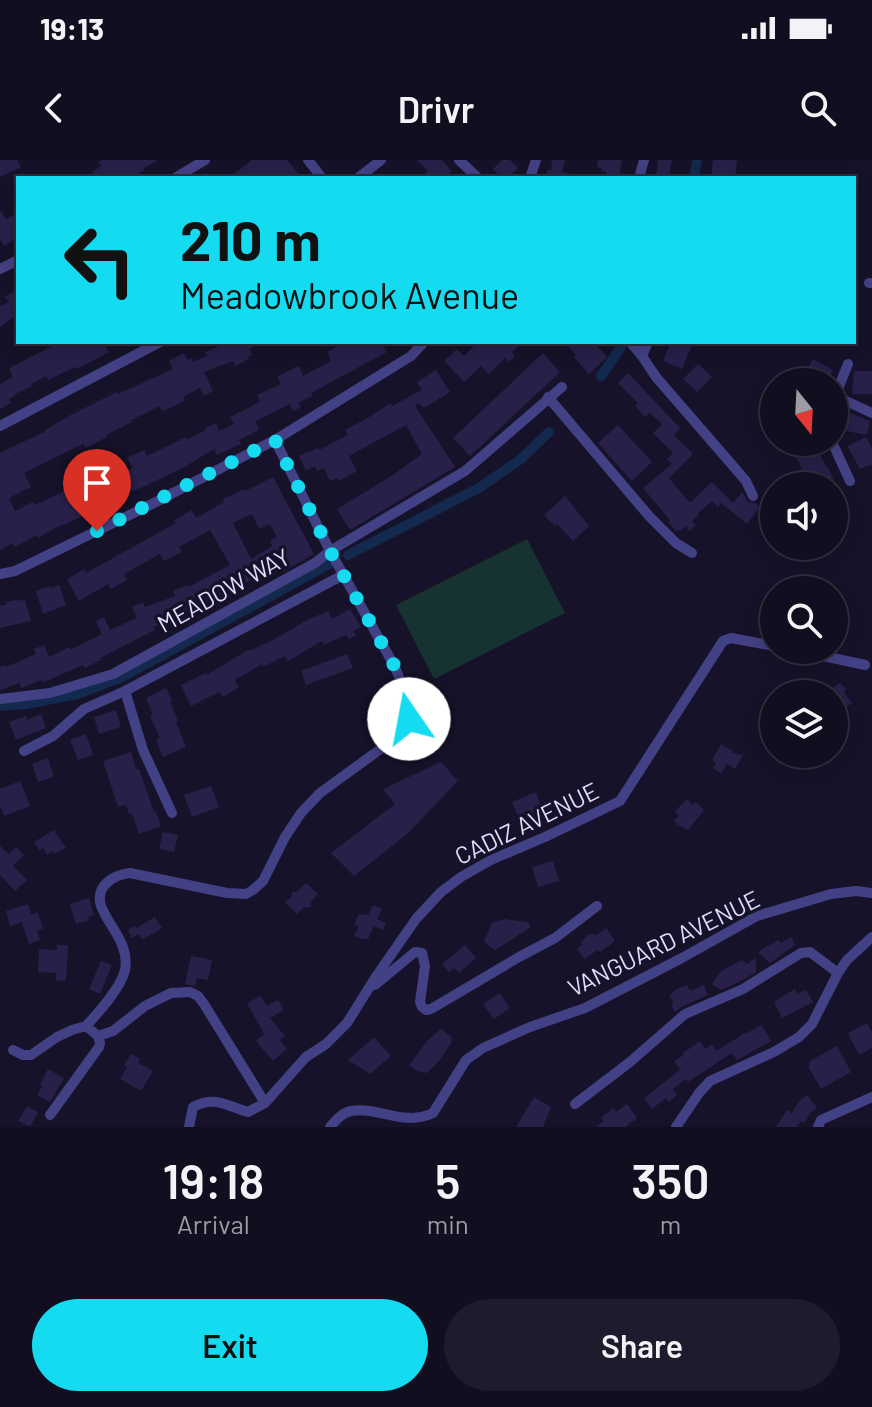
<!DOCTYPE html>
<html lang="en">
<head>
<meta charset="utf-8">
<style>
  body { margin:0; font-family:Barlow,sans-serif; background:#1e1c2c; color:#f1f3f6; height:100vh; display:flex; flex-direction:column; font-size:30px; white-space:nowrap }
  * { box-sizing:border-box; margin:0 }
  p { font-size:26px; color:#9c9ca4 }
  .icon { flex:none; width:44px; height:44px; fill:none; stroke:currentColor; stroke-width:2; stroke-linecap:round; stroke-linejoin:round }
  .map { position:relative; height:967px; overflow:hidden }
  .side { display:flex; flex-direction:column; background:#100e1f; flex:1 }
  .side>* { flex:none }
  .hud { position:absolute; left:16px; top:16px; width:840px; height:168px; border-radius:0px; box-shadow:0 4px 20px #0003,0 0 0 2px #302e3d; background:#15dbf0; color:#111; overflow:hidden }
  .needle { width:52px; rotate:162deg }
  .controls { position:absolute; left:760px; top:208px; display:grid; gap:16px }
  .controls a { display:grid; place-items:center; width:88px; height:88px; border-radius:50%; background:#100e1f; box-shadow:0 4px 20px #0003,0 0 0 2px #302e3d; font-size:40px }
  .pin { position:absolute; display:grid; place-items:center; width:68px; height:68px; color:#fff; margin:-82px -34px; border-radius:50% 50% 50% 0; rotate:-45deg; box-shadow:0 0 8px #0007 }
  .pin .icon { rotate:45deg }
  .me { position:absolute; width:88px; margin:-44px; rotate:348deg; stroke-linejoin:round; filter:drop-shadow(0 0 6px #0008) }
  .turn { display:flex; align-items:center; gap:28px; height:168px; padding:0 32px; font-size:36px }
  .turn .icon { width:104px; height:104px; stroke-width:2.5 }
  .turn b { display:block; font-size:56px; line-height:68px }
  .eta { display:flex; justify-content:space-evenly; align-items:center; height:136px; text-align:center }
  .eta b { font-size:48px; font-weight:600; line-height:56px }
  .action { display:flex; gap:16px; margin-top:auto; padding:16px 32px }
  .action a { flex:1; height:92px; border-radius:48px; background:#15dbf0; color:#111; font-size:32px; font-weight:600; line-height:92px; text-align:center }
  .action a+a { background:#1e1c2c; color:#f1f3f6 }
  .status { display:flex; justify-content:space-between; align-items:center; height:56px; padding:0 40px; background:#100e1f; direction:ltr }
  .status svg { height:22px; fill:currentColor }
  header { display:flex; justify-content:space-between; align-items:center; height:104px; padding:0 32px; background:#100e1f; font-size:36px; font-weight:600 }
  .map>svg:first-child { display:block }
  .green { fill:#163332 }
  .lines { fill:none; stroke-linecap:round; stroke-linejoin:round }
  .canal { stroke:#13294d; stroke-width:10 }
  .building { fill:#282049; fill-rule:evenodd }
  .minor { stroke:#434185; stroke-width:10 }
  .route { stroke:#15dbf0; stroke-width:14; stroke-dasharray:0 25.2 }
  .labels { text-anchor:middle; stroke-width:7; stroke-linejoin:round; paint-order:stroke }
  .street-label { font-size:24px; fill:#e0ddfd; stroke:#161229 }
</style>
</head>
<body>
<div class="status"><b>19:13</b><svg viewBox="0 0 49 12"><path d="M0 12V9h3v3zM5 12V6h3v6zM10 12V3h3v9zM15 12V0h3v12zM26 1h20v11H26zM47 4h2v5h-2z"/></svg></div>
<header><svg class="icon" aria-label="back" viewBox="0 0 24 24"><path d="M15 5l-7 7 7 7"/></svg>Drivr<svg class="icon" aria-label="search" viewBox="0 0 24 24"><circle cx="10" cy="10" r="6"/><path d="M15 15l6 6"/></svg></header>
<div class="map">
<svg width="872" height="967" viewBox="0 0 872 967">
  <rect width="100%" height="100%" fill="#161229"/>
  <!-- green -->
  <path class="green" d="M527,379L565,453L434,519L396,445Z"/>
  <g class="lines">
    <!-- canal -->
    <g class="canal">
      <path d="M694,18L697,0"/>
      <path d="M601,216L621,187"/>
      <path d="M348,395L479,328L521,299L549,272"/>
      <path d="M0,546L26,544L78,534L124,516L329,404"/>
    </g>
  </g>
  <!-- building -->
  <g class="building">
    <path d="M0,0H17L21,7L0,17Z"/>
    <path d="M103,0H158L144,8L145,10L131,18H96L92,12L101,6L98,2Z"/>
    <path d="M252,0H287L302,18H229Z"/>
    <path d="M417,0H442L452,11L450,13L455,18H429L425,14L428,11Z"/>
    <path d="M502,0H510L518,8L508,18H502L493,9Z"/>
    <path d="M552,0H565L562,12L572,14L571,18H546L547,10H551Z"/>
    <path d="M598,0H622L619,18H605L606,12L601,11L602,8L597,7Z"/>
    <path d="M658,0H672L669,18H656Z"/>
    <path d="M713,0H737L735,18H711Z"/>
    <path d="M0,50L6,59L15,54L18,59V77L4,86L0,79Z"/>
    <path d="M18,129V154L0,167V145L1,146L9,142L5,137Z"/>
    <path d="M60,182H104L109,192L77,209L75,207L48,220L46,216L31,224L32,226L15,234L16,235L9,239L11,243L0,249V224L13,217L9,208Z"/>
    <path d="M229,182H263L249,189L252,195L248,197L249,199L235,206L233,201L204,212L213,231L204,236L200,228L183,237L185,241L163,251L160,246L131,260L132,262L106,275L107,277L86,288L83,284L24,313L31,327L9,338L15,351L33,342L35,345L70,328L74,337L109,324L107,318L133,308L127,298L144,290L147,296L186,277L187,280L206,270L205,268L216,263L219,271L234,264L230,257L260,242L257,235L281,224L277,217L299,206L303,216L331,201L327,192L345,182H381L387,192L311,233L313,236L298,243L301,247L293,251L290,244L255,261L259,270L239,280L241,284L217,295L214,289L186,306L143,327L105,341V349L87,357L86,355L51,370L38,378L36,375L15,387L13,383L0,390V293L46,271L45,270L69,256L117,232L118,234L173,209L169,201L184,193L188,200L191,198L193,202L207,196L205,192Z"/>
    <path d="M478,182H523L512,192L515,196L509,202L505,198L489,214L481,206L464,222L444,201L457,189L464,196Z"/>
    <path d="M564,182H593L607,197L589,214L574,197L576,195Z"/>
    <path d="M671,182H693L682,209L663,201Z"/>
    <path d="M543,193L560,212L470,296L453,278Z"/>
    <path d="M813,199L833,210L827,222H799Z"/>
    <path d="M698,204L712,217L697,232L683,219Z"/>
    <path d="M436,210L450,232L424,248L419,243L415,246L455,307L350,370L337,349L393,315L422,294L406,265L349,296L357,311L338,321L337,318L330,321L324,308L317,311L315,306L306,311L299,296L318,288L319,290L348,275L345,270L371,256L390,243L392,246L422,230L417,222Z"/>
    <path d="M854,211H872V234H852Z"/>
    <path d="M628,213L680,268L674,275L693,294L669,318L690,343L712,322L733,343L742,332L748,342L756,343L760,347L747,364L721,343L718,347L712,341L698,353L699,355L692,361L696,365L689,371L686,366L680,371L678,369L676,371L668,362L670,360L643,328L672,304L667,299L673,293L653,273L662,264L650,253L645,257L635,246L638,243L618,223Z"/>
    <path d="M850,253L870,261L867,275L846,271Z"/>
    <path d="M618,265L652,302L632,321L598,283Z"/>
    <path d="M866,277L872,288V304L860,309L847,286Z"/>
    <path d="M789,282H813L827,308L828,307L836,326H810Z"/>
    <path d="M273,317L314,394L311,396L284,411L283,408L267,418L264,412L239,427L198,446L199,447L153,467L155,470L100,498L101,500L85,508L83,505L42,523L41,520L22,528L19,523L0,530V507L6,505V507L36,494L34,489L44,485L49,497L69,487L70,490L102,474L96,461L104,457L110,470L137,458L132,447L143,442L145,447L175,436L173,431L187,425L188,427L230,405L210,370L179,387L182,392L164,401L160,394L124,414L127,420L111,429L108,424L79,441L67,419L84,409L86,413L151,377L176,363L174,360L192,350L196,358L224,342L223,339L244,329L245,331ZM252,354L259,369L270,364L277,377L270,381L272,386L251,399L233,363Z"/>
    <path d="M565,336L589,366L573,381L557,364L555,366L544,355Z"/>
    <path d="M59,425L66,445L43,454L36,431L50,426L51,428Z"/>
    <path d="M20,439V441L25,440L31,461L0,468V445H6V442Z"/>
    <path d="M350,449L361,467L353,471L356,475L349,479L346,475L324,485L322,481L288,501L285,496L263,507L262,504L235,520L239,527L223,537L219,532L191,546L181,525L206,513L207,515L248,490L249,491L275,479L307,460L328,451L332,459Z"/>
    <path d="M347,494L353,508L306,525L301,511Z"/>
    <path d="M840,523L846,529L844,532L852,543L834,555V534L829,530Z"/>
    <path d="M166,528L172,541L170,542L178,561L176,562L186,587L163,597L156,580L160,578L150,556L153,555L146,538Z"/>
    <path d="M116,550L121,567L99,574L94,557Z"/>
    <path d="M41,554L46,568L16,580L9,562L26,556L27,560Z"/>
    <path d="M86,574L93,595L78,600L70,580Z"/>
    <path d="M721,584L733,591L732,593L743,595L735,609L727,604L722,613L713,609L716,603L712,600Z"/>
    <path d="M131,592L136,609H139L154,652H156L161,666L139,674L132,654H129L126,645L118,647L103,601Z"/>
    <path d="M48,598L54,617L38,622L32,604Z"/>
    <path d="M441,602L458,621L406,675L354,716L331,693L395,644L383,629Z"/>
    <path d="M20,621L30,646L4,656L0,646V629Z"/>
    <path d="M211,626L219,647L192,657L184,635Z"/>
    <path d="M536,632L543,652L520,661L512,642Z"/>
    <path d="M687,639L692,645L696,642L704,650L688,670L676,664L677,663L673,661L679,656L675,651Z"/>
    <path d="M54,670L66,688L55,694L53,691L47,695L43,688L39,690L34,682Z"/>
    <path d="M163,672L178,675L174,692L159,689Z"/>
    <path d="M0,686L9,694L16,687L24,695L13,706L27,720L15,731L0,715Z"/>
    <path d="M553,701L559,721L538,727L532,707Z"/>
    <path d="M306,723L318,734L311,742V747H304L297,754L285,742L291,738L292,732H297Z"/>
    <path d="M89,738L94,755L88,757L89,760L76,764L70,744Z"/>
    <path d="M28,744L31,755L38,752L43,769L37,770L40,780L29,784L22,762L10,766L6,751Z"/>
    <path d="M373,745L382,749L377,759L386,763L383,770L374,766L368,779H362L354,776L359,767L354,765L359,754L368,755Z"/>
    <path d="M155,757L162,768L142,780L139,774L132,778L128,770L135,766L136,768Z"/>
    <path d="M504,759L528,762L531,767L495,790L484,782L492,763Z"/>
    <path d="M606,768L615,781L600,792L597,790L585,799L577,789L582,785L581,782L589,774L597,775Z"/>
    <path d="M791,777L795,785L770,803L758,792L778,780L781,783Z"/>
    <path d="M57,785H68L66,821L56,820V813L38,812L39,789L57,790Z"/>
    <path d="M465,785L476,798L459,813L454,808L449,812L442,804Z"/>
    <path d="M191,796L212,800L208,820L197,818L195,826L185,824Z"/>
    <path d="M756,798V812L739,822L721,830L712,824L721,811L742,800L747,804Z"/>
    <path d="M101,801L112,805L100,834L89,829Z"/>
    <path d="M687,825L690,831L704,825L708,835L681,847L675,852L672,847L673,840L669,837L676,829Z"/>
    <path d="M795,829L798,834L806,830L813,842L782,858L774,842Z"/>
    <path d="M500,833L510,848L494,859L483,844Z"/>
    <path d="M261,836L267,846L278,840L284,850L270,858L285,876L280,880L287,889L273,901L256,881L264,874L247,843Z"/>
    <path d="M867,863L872,872V888L859,895L848,873Z"/>
    <path d="M762,865L771,881L737,900L732,893L688,922L686,919L673,929L677,935L669,942L666,938L652,949L644,938L680,910L674,901L684,895L683,893L700,881L705,889L712,884L716,891L739,877L742,874L747,873Z"/>
    <path d="M441,869L452,877L451,883L439,901L427,913L417,911L409,905L428,880Z"/>
    <path d="M374,877L391,896L370,914L348,900Z"/>
    <path d="M837,886L851,912L821,929L809,908L810,901Z"/>
    <path d="M131,894L140,899L138,903L153,911L141,931L120,919L127,907L124,905Z"/>
    <path d="M48,909L64,918L50,942L37,935L42,926L40,925Z"/>
    <path d="M807,935L817,948L810,953L805,963L801,961L797,967H776L787,950L792,953L799,941Z"/>
    <path d="M534,937L551,947L543,967H516Z"/>
    <path d="M627,944L637,958L625,967H596L603,961L601,958L613,948L616,952Z"/>
    <path d="M27,946L38,952L30,967L18,961Z"/>
  </g>
  <g class="lines">
    <!-- minor -->
    <g class="minor">
      <path d="M308,0L322,18"/>
      <path d="M459,0L478,18"/>
      <path d="M175,18L205,0"/>
      <path d="M358,18L381,0"/>
      <path d="M530,18L536,0"/>
      <path d="M639,18L644,0"/>
      <path d="M0,109L18,100"/>
      <path d="M869,123H872"/>
      <path d="M630,182L642,196L656,217L746,321L753,336"/>
      <path d="M642,196L648,182"/>
      <path d="M848,204L835,236L872,253"/>
      <path d="M548,237L649,356L676,383L692,393"/>
      <path d="M0,266L160,182"/>
      <path d="M832,282L850,321"/>
      <path d="M0,414L15,411L152,344L275,280L411,196L424,182"/>
      <path d="M796,490L865,505"/>
      <path d="M125,531L143,590L172,653"/>
      <path d="M0,539L50,533L113,514L315,403L330,391L465,311L562,227"/>
      <path d="M24,591L53,576L84,549L125,531L343,415"/>
      <path d="M375,825L415,792L422,793L425,806L420,842L422,847L426,850L431,849L519,797L555,778L597,746"/>
      <path d="M98,876L86,866C98,853 121,828 125,810C130,784 109,767 101,746C95,726 113,715 130,713L227,733L246,734L253,730L263,721L285,677L301,653L320,633L386,585L409,559L410,545L395,507L330,391L275,280"/>
      <path d="M98,876L113,871L145,846L171,833L190,832L198,836L204,844L265,943L248,952C227,946 214,935 193,947L189,967"/>
      <path d="M13,890L23,895H31L57,877L72,870L86,866"/>
      <path d="M265,943L306,897L326,884L347,863L377,815L416,759L441,732L461,717L491,700L545,677L620,641L723,481L731,478L774,486"/>
      <path d="M575,944L630,902L685,854L743,829L801,793L810,792L838,813"/>
      <path d="M50,955L99,887L100,883L98,876"/>
      <path d="M330,967C336,960 342,953 351,951C378,946 404,967 433,953L466,900L483,888L530,867L585,848L680,799L757,756L831,734L856,731L872,733"/>
      <path d="M676,967L699,933L710,921L774,892L799,877L812,864L838,813L847,800L872,777"/>
      <path d="M818,967L821,960L872,937"/>
    </g>
  </g>
  <g class="lines">
    <!-- route -->
    <path class="route" d="M97,371L275,280L330,391L395,507L410,545L409,559"/>
  </g>
  <g class="labels">
    <!-- street labels -->
    <g class="street-label">
      <text transform="translate(224 431) rotate(-29)" y="8">MEADOW WAY</text>
      <text transform="translate(527 664) rotate(-26)" y="8">CADIZ AVENUE</text>
      <text transform="translate(664 784) rotate(-26)" y="8">VANGUARD AVENUE</text>
    </g>
  </g>
</svg>
<div class="controls">
<a><svg class="needle" viewBox="-14 -14 28 28"><path d="M0-13l5 13h-10z" fill="#e53935"/><path d="M0 13l5-13h-10z" fill="#9c9ca4"/></svg></a>
<a><svg class="icon" aria-label="sound" viewBox="0 0 24 24"><path d="M4 9h4l5-4v14l-5-4H4zM17 9q2 3 0 6"/></svg></a>
<a><svg class="icon" aria-label="search" viewBox="0 0 24 24"><circle cx="10" cy="10" r="6"/><path d="M15 15l6 6"/></svg></a>
<a><svg class="icon" aria-label="layers" viewBox="0 0 24 24"><path d="M12 4l9 5-9 5-9-5zM3 14l9 5 9-5"/></svg></a>
</div>
<div class="pin" style="left:97px;top:371px;background:#d93025"><svg class="icon" aria-label="arrive" viewBox="0 0 24 24"><path d="M6 21V4h12l-3 4 3 4H6"/></svg></div>
<svg class="me" style="left:409px;top:559px" viewBox="-20 -20 40 40"><circle r="19" fill="#fff"/><path d="M0-13L10 11 0 6-10 11z" fill="#15dbf0"/></svg>
<div class="hud">
<div class="turn"><svg class="icon" aria-label="left" viewBox="0 0 24 24"><path d="M17 20v-9H6M10 6l-5 5 5 5"/></svg><div><b>210 m</b>Meadowbrook Avenue</div></div>
</div>
</div>
<section class="side">
<div class="eta">
<div><b>19:18</b><p>Arrival</p></div>
<div><b>5</b><p>min</p></div>
<div><b>350</b><p>m</p></div>
</div>
<div class="action"><a>Exit</a><a>Share</a></div>
</section>
</body>
</html>
